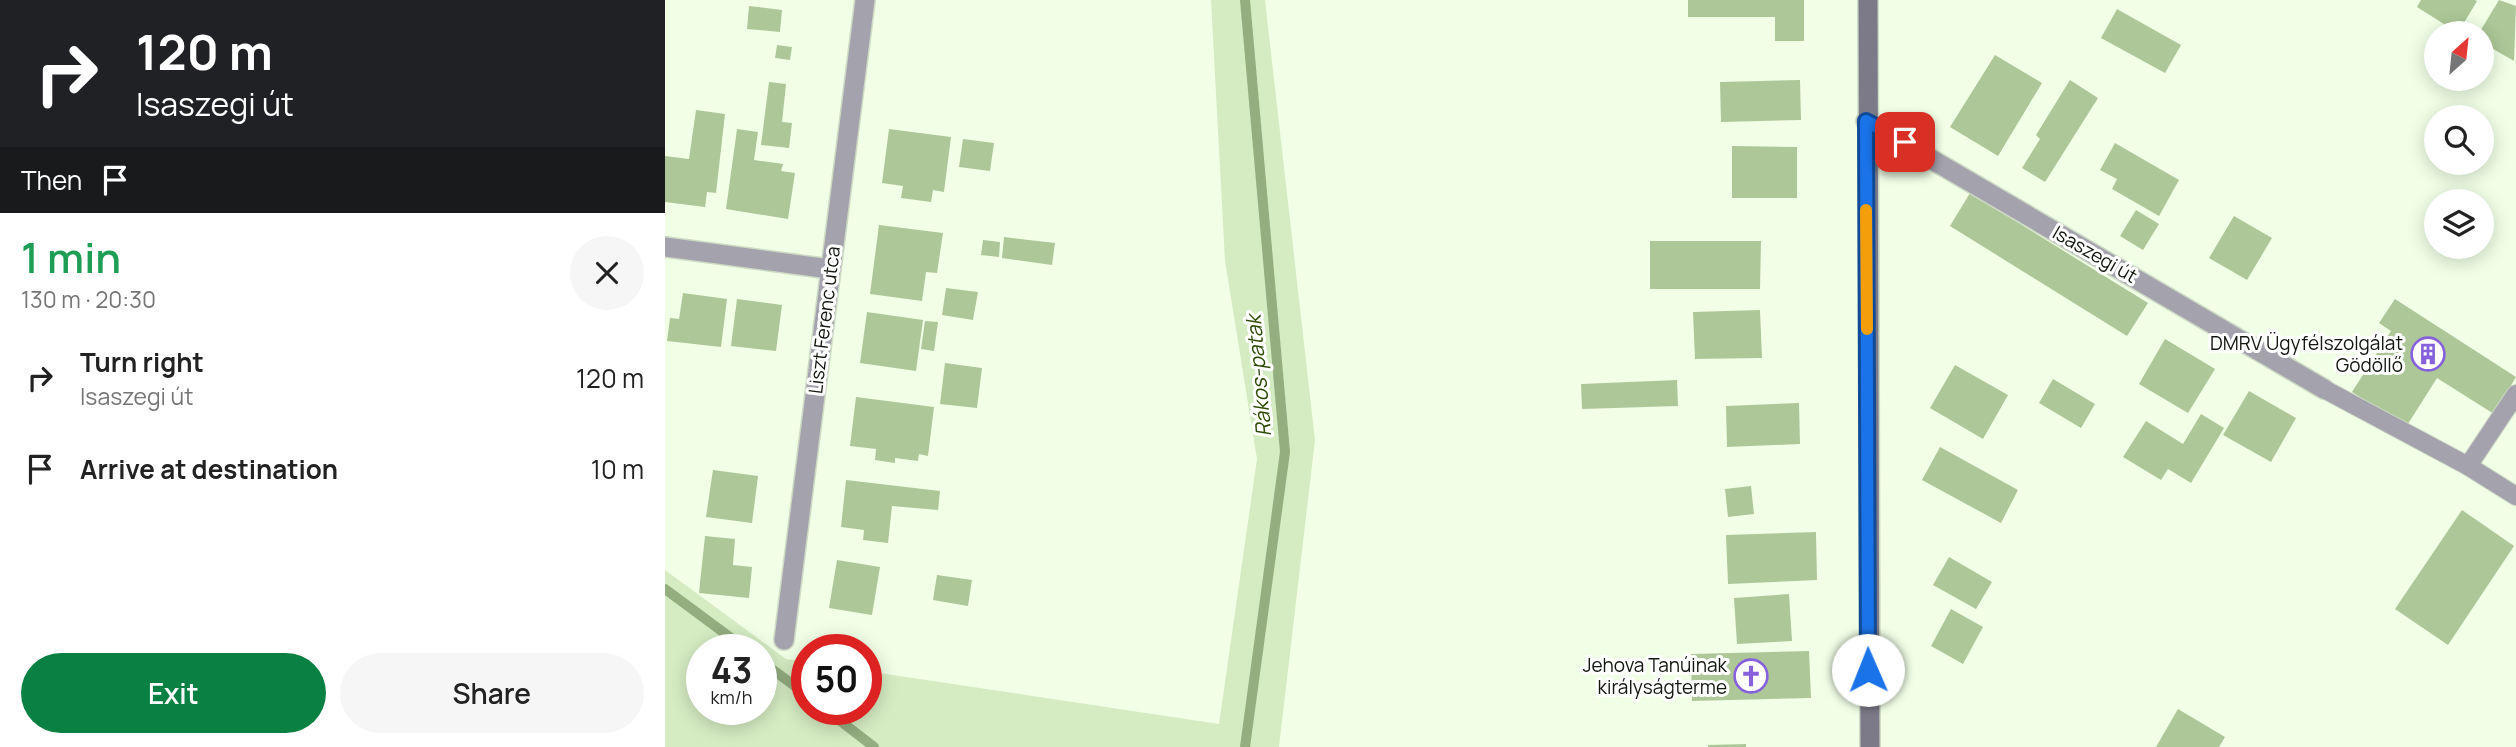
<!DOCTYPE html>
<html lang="en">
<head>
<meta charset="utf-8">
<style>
  body { margin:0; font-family:Manrope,sans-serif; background:#f6f6f6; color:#222; height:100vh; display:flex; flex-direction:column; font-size:26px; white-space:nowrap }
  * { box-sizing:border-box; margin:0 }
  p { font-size:23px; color:#767676 }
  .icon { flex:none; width:38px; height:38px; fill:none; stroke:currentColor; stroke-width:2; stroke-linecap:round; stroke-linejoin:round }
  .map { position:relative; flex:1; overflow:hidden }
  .drawer { display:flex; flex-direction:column; background:#fff; width:665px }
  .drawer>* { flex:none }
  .banner { background:#202124; color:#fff; overflow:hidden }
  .needle { width:46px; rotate:27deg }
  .controls { position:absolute; left:1759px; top:21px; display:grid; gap:14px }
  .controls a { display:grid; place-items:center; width:70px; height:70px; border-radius:50%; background:#fff; box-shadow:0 4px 18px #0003; font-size:35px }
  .speed { position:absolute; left:21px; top:634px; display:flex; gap:14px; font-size:35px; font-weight:700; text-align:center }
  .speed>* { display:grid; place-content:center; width:91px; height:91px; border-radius:50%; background:#fff; box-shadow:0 4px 18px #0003; line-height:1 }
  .speed small { font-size:18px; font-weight:400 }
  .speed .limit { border:10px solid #d22; background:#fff; color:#111 }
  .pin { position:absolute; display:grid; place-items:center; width:60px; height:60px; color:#fff; margin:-30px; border-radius:14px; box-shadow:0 4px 10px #0006 }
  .me { position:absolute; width:77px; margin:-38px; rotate:359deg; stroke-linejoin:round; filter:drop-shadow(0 0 5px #0008) }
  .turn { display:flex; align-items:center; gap:24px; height:147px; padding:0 21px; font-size:32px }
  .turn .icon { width:91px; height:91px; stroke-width:2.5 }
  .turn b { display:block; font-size:49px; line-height:60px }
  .then { display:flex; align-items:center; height:66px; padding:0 21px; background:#0003; gap:14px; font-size:26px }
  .round { display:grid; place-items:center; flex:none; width:74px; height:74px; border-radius:37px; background:#f6f6f6 }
  .summary { display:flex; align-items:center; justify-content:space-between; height:119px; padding:0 21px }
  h1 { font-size:42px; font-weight:600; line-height:52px; color:#1e9e55 }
  .action { display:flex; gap:14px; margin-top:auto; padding:14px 21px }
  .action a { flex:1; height:80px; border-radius:42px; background:#0b8043; color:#fff; font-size:28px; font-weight:600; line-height:80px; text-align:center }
  .action a+a { background:#f6f6f6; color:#222 }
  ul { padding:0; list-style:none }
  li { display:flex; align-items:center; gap:21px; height:91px; padding:0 21px }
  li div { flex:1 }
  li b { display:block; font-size:26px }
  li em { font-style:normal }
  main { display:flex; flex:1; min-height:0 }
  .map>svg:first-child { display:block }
  .green { fill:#d5ecc3; fill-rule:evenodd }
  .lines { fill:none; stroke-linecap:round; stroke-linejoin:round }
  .stream { stroke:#94ae80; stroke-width:10 }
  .building { fill:#adc798 }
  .service-casing { stroke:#cddac4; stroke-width:20 }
  .minor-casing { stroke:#cddac4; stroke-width:22 }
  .secondary-casing { stroke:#cddac4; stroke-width:22 }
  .service { stroke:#a4a2ad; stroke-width:18 }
  .minor { stroke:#a4a2ad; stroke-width:19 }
  .secondary { stroke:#7c7988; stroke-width:19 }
  .route-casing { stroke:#114b97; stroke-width:18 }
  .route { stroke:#1a73e8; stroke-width:12 }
  .slow { stroke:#f59e0b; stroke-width:12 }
  .labels { text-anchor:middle; stroke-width:6; stroke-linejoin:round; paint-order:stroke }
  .street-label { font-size:19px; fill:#12170f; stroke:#fff }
  .poi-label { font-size:19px; fill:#12170f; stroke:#fff; text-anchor:end }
  .water-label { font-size:21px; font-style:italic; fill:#2c4a04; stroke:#fff }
</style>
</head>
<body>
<main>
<section class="drawer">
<div class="banner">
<div class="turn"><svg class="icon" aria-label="right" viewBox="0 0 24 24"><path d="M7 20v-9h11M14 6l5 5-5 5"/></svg><div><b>120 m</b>Isaszegi út</div></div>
<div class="then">Then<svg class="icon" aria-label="arrive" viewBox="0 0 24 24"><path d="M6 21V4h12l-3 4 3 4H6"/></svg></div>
</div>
<div class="summary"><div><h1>1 min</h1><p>130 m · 20:30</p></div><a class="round"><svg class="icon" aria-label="close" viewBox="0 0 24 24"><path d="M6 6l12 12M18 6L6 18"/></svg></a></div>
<ul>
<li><svg class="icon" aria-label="right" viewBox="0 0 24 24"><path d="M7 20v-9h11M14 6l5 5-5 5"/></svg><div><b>Turn right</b><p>Isaszegi út</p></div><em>120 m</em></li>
<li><svg class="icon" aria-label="arrive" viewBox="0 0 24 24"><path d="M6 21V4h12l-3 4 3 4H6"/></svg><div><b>Arrive at destination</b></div><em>10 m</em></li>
</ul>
<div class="action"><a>Exit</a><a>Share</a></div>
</section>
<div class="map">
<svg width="1851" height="747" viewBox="0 0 1851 747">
  <rect width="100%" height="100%" fill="#f1ffe7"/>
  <!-- green -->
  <path class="green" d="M546,0H600L650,440L614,747H0V570L121,659L142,662V709H201V671L554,724L592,459L560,261ZM37,649H96V709H37Z"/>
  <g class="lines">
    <!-- stream -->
    <g class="stream">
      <path d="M0,589L81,649"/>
      <path d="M96,661L142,695"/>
      <path d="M160,709L209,747"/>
      <path d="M580,747L620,452L580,0"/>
    </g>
  </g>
  <!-- building -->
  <g class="building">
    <path d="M1023,0H1139V41H1110V17H1023Z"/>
    <path d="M1756,0H1810L1812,1L1793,33L1752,7Z"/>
    <path d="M1834,0L1851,6L1849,61L1816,42V33H1814Z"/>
    <path d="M84,6L117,10L115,32L82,29Z"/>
    <path d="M1452,9L1516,45L1500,73L1436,38Z"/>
    <path d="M112,45L127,47L125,60L110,58Z"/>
    <path d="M1330,55L1377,83L1333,156L1285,127Z"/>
    <path d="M1135,80L1136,120L1056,122L1055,82Z"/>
    <path d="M1405,80L1433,98L1380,182L1357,168L1375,139L1371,135Z"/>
    <path d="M104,82L121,84L117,122L127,123L124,148L96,145Z"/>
    <path d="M31,110L60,114L51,193L42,192L40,207L0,202V156L24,159Z"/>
    <path d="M72,129L93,132L89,160L118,164L116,171L130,173L123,219L61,209Z"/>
    <path d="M224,129L286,137L279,192L268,190L266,202L236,198L238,186L217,183Z"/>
    <path d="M298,139L329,143L325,171L294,167Z"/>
    <path d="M1450,143L1514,180L1494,216L1447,189L1452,179L1435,170Z"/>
    <path d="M1067,146L1132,147V198H1067Z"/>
    <path d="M1305,193L1483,303L1462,336L1285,226Z"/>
    <path d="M1471,210L1494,224L1478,250L1455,236Z"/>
    <path d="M1569,216L1607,238L1582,280L1544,258Z"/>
    <path d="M214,225L278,233L272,273L261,272L257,301L205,294Z"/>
    <path d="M339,237L390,243L387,265L337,258Z"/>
    <path d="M318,240L335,242L334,257L316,255Z"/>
    <path d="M985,241H1096L1095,289H985Z"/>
    <path d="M281,288L313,292L308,320L277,315Z"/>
    <path d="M18,293L62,299L56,347L2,341L5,318L14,319Z"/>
    <path d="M72,299L117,305L111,351L66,346Z"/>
    <path d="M1730,299L1851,377L1829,414L1772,378L1741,427L1687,392L1726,331L1714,323Z"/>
    <path d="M1095,310L1097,358L1030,359L1028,312Z"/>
    <path d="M202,312L258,320L251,371L195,363Z"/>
    <path d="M260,321L273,322L269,351L256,349Z"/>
    <path d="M1500,339L1550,369L1523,413L1474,384Z"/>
    <path d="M280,363L317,368L312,408L275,404Z"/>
    <path d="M1290,365L1343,395L1318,439L1265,408Z"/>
    <path d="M1388,379L1430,404L1416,428L1374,403Z"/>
    <path d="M1012,380L1013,406L917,409L916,384Z"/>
    <path d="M1584,391L1631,418L1606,462L1558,435Z"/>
    <path d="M191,397L269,407L263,456L254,454L253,461L230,458V463L210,460L211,449L185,446Z"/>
    <path d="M1134,403L1135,444L1062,447L1061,406Z"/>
    <path d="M1536,414L1559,428L1526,483L1503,469L1496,480L1458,457L1481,421L1518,444Z"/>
    <path d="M1275,447L1353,490L1336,523L1257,480Z"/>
    <path d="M48,470L93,476L87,523L41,517Z"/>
    <path d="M181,480L275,491L273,510L227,506L223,543L198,540L199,530L176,527Z"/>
    <path d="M1086,486L1089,514L1063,517L1060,489Z"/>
    <path d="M1797,510L1849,546L1783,645L1730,609Z"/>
    <path d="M1151,532L1152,580L1063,584L1061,535Z"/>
    <path d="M40,536L70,539L68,565L87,567L84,598L34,593Z"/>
    <path d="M1284,557L1327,582L1311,609L1268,585Z"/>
    <path d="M172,560L215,567L207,615L164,608Z"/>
    <path d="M272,575L307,580L303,606L268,600Z"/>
    <path d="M1124,594L1127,641L1072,644L1069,598Z"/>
    <path d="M1286,609L1318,627L1298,664L1266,646Z"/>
    <path d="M1144,651L1146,698L1027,701L1026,654Z"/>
    <path d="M1513,709L1560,737L1554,747H1491Z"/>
    <path d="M1081,744V747H1043V745Z"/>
  </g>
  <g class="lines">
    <defs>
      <g id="service">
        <path d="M1659,389L1803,466L1851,496"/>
        <path d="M1803,466L1851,394"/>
      </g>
      <g id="minor">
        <path d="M1201,121L1659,389"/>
        <path d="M0,247L165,269"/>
        <path d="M119,640L200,0"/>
      </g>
      <path id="secondary" d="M1203,0L1205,747"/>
    </defs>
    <!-- service casing -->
    <use href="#service" class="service-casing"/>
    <!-- minor casing -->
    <use href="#minor" class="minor-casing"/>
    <!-- secondary casing -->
    <use href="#secondary" class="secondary-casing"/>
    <!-- service -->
    <use href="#service" class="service"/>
    <!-- minor -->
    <use href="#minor" class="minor"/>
    <!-- secondary -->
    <use href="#secondary" class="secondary"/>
  </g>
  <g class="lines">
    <defs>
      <path id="route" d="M1203,670L1201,121L1240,142"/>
    </defs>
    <!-- route casing -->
    <use href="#route" class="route-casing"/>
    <!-- route -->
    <use href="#route" class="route"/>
    <!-- slow -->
    <path class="slow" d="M1201,210L1202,329"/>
  </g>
  <!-- icons -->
  <defs>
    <symbol id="building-ring" viewBox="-11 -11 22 22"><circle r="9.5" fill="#fff" stroke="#8661db" stroke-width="1.5"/><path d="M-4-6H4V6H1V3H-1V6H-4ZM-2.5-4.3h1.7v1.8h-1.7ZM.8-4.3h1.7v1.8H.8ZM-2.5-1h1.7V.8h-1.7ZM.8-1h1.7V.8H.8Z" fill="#8661db"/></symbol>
    <symbol id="church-ring" viewBox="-11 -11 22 22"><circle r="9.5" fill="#fff" stroke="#8661db" stroke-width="1.5"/><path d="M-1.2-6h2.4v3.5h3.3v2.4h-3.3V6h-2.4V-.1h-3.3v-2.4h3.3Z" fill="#8661db"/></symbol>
  </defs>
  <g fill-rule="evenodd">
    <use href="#building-ring" x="1744" y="335" width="38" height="38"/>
    <use href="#church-ring" x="1067" y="657" width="38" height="38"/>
  </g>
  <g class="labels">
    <!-- street labels -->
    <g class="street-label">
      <text transform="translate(1430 254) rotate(30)" y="7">Isaszegi út</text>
      <text transform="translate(159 320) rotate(-83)" y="7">Liszt Ferenc utca</text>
    </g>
    <!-- poi labels -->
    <g class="poi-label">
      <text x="1738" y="350">DMRV Ügyfélszolgálat<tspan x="1738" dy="22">Gödöllő</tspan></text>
      <text x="1062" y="672">Jehova Tanúinak<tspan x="1062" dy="22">királyságterme</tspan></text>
    </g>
    <!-- water labels -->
    <g class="water-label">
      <text transform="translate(594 376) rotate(-95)" y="7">Rákos-patak</text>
    </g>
  </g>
</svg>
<div class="controls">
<a><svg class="needle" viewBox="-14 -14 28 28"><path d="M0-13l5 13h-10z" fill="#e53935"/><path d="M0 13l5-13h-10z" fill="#767676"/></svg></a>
<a><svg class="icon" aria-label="search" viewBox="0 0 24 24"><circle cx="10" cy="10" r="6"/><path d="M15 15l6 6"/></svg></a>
<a><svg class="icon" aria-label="layers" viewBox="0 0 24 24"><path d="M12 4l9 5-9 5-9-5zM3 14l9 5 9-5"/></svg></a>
</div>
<div class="speed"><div>43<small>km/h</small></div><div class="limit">50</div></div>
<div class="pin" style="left:1240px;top:142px;background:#d93025"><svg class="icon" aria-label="arrive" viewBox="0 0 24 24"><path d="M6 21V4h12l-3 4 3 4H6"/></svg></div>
<svg class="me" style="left:1203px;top:670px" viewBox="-20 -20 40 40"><circle r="19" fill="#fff"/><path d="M0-13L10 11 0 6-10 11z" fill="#1a73e8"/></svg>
</div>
</main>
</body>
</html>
